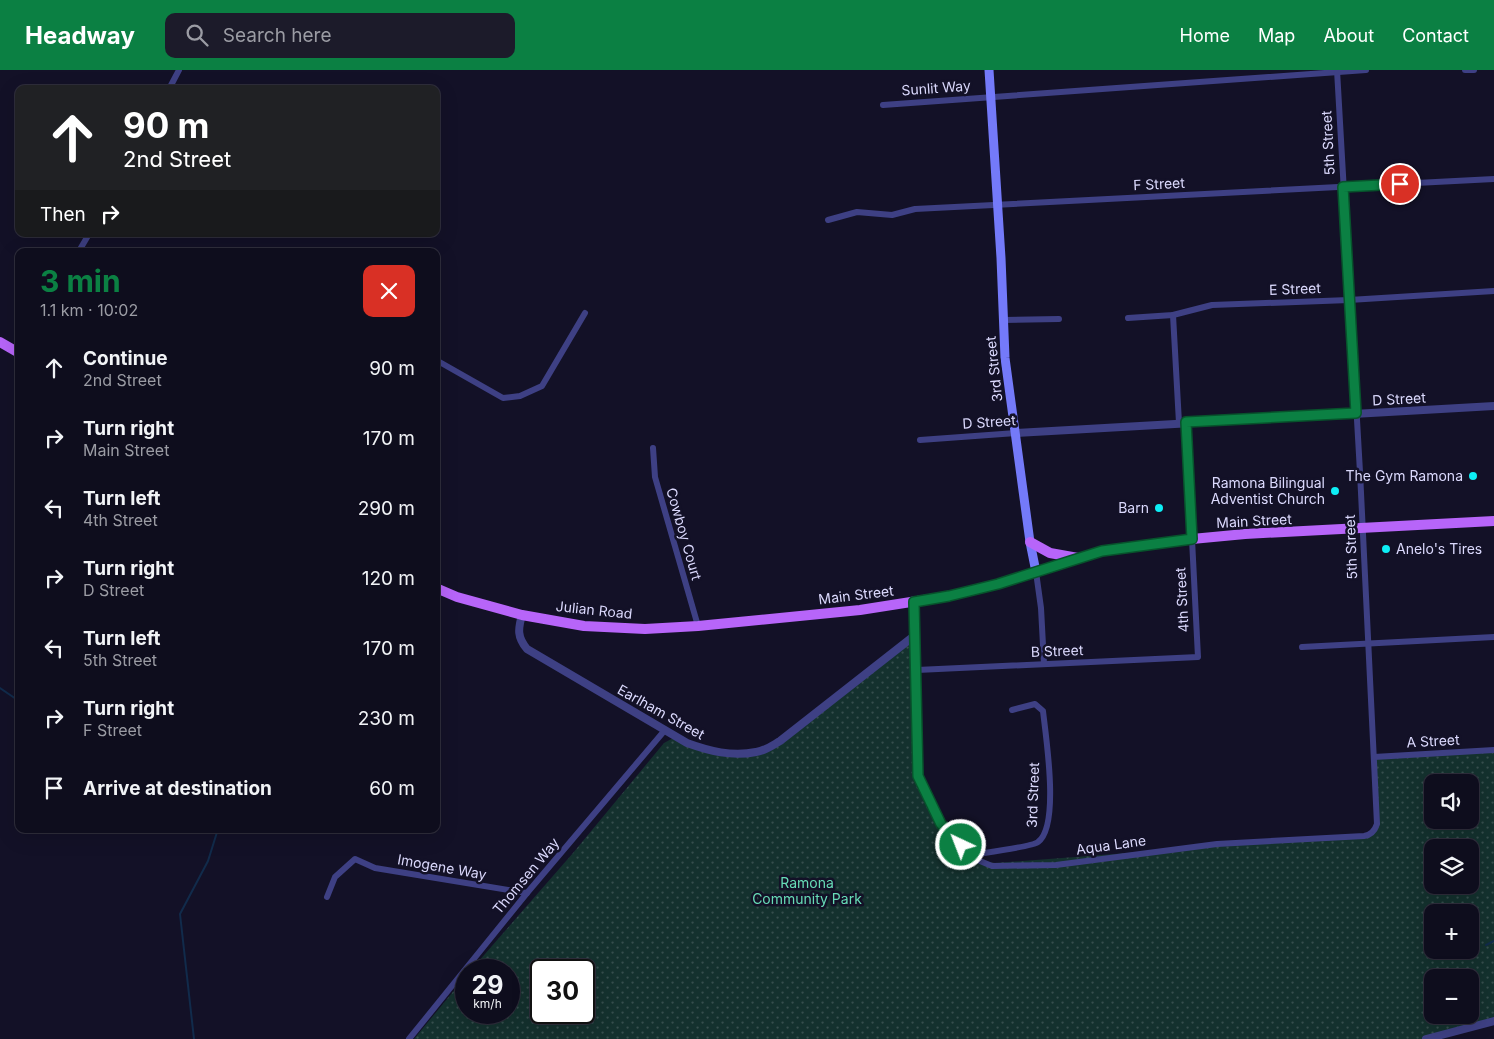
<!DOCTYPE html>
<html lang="en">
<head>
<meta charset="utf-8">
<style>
  body { margin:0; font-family:Inter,sans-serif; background:#1c1b2a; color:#f1f3f6; height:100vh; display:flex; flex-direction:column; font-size:19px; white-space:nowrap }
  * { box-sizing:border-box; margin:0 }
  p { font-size:16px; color:#9b9ca4 }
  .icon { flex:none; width:28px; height:28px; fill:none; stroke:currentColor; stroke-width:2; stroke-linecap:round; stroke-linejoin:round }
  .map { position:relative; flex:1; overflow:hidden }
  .drawer { position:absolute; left:15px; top:178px; width:425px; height:585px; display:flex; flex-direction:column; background:#0e0d1d; border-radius:10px; box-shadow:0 5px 20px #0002,0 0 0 1px #2e2d3b }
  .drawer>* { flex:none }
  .hud { position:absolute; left:15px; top:15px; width:425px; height:152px; border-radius:10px; box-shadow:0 5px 20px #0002,0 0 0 1px #2e2d3b; background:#202124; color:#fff; overflow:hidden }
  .buttons { position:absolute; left:1424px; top:704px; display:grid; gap:10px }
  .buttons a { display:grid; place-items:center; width:55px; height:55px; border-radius:10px; background:#0e0d1d; box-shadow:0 5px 20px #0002,0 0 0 1px #2e2d3b; font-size:25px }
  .speed { position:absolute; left:455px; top:889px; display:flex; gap:10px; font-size:25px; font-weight:700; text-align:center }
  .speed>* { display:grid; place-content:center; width:65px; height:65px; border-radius:50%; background:#0e0d1d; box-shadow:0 5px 20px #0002,0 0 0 1px #2e2d3b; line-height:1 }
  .speed small { font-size:12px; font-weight:400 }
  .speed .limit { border:2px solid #111; border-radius:8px; background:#fff; color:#111 }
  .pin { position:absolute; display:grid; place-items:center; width:42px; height:42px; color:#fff; margin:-21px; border:2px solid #fff; border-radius:50%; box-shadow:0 1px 5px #0007 }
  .me { position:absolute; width:55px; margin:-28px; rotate:317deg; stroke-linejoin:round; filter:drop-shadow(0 0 4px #0008) }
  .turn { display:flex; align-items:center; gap:18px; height:105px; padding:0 25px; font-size:22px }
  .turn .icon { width:65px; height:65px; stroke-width:2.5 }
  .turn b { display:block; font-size:35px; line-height:42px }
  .then { display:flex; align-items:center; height:48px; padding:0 25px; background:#0003; gap:10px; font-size:19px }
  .round { display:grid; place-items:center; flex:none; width:52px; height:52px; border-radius:10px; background:#1c1b2a }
  .overview { display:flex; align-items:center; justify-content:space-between; height:85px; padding:0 25px }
  h1 { font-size:30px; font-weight:700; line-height:38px; color:#0b8043 }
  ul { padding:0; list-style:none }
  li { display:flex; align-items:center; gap:15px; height:70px; padding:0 25px }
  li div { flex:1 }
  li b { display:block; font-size:19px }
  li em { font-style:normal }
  header { display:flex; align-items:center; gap:30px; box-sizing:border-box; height:70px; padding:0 25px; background:#0b8043; color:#fff }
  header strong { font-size:24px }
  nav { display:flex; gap:28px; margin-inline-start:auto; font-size:18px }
  .search { width:350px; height:45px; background:#1c1b2a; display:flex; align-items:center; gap:12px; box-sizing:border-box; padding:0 18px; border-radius:10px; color:#9b9ca4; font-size:19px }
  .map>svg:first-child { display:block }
  .park { fill:url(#park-dots); fill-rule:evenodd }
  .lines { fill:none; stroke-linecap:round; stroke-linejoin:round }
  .stream { stroke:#112b4b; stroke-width:2 }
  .minor { stroke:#3e4084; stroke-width:6 }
  .tertiary { stroke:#3e4084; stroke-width:8 }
  .secondary { stroke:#747af9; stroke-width:9 }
  .primary { stroke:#b765f9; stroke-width:10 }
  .route-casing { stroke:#07532c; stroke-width:12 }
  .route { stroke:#0b8043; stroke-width:9 }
  .poi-dot { fill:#0deef5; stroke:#131127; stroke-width:2 }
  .labels { text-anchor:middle; stroke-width:5; stroke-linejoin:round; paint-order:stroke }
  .street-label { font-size:14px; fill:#dbd9fd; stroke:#131127 }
  .poi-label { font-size:14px; fill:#dbd9fd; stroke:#131127; text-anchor:end }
  .park-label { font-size:14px; fill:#67dbb6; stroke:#131127 }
</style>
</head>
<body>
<header>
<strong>Headway</strong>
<div class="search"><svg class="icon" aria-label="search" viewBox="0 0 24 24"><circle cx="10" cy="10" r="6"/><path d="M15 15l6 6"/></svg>Search here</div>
<nav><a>Home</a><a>Map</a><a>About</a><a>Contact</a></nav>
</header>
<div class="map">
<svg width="1494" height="969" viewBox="0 0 1494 969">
  <defs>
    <pattern id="park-dots" width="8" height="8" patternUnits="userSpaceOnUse" patternTransform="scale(1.25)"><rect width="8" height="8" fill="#14312e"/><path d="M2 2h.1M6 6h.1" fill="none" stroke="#364e4d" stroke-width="1.8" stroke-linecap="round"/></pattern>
  </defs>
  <rect width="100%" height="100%" fill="#131127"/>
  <!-- park -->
  <path class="park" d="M914,561L917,695L937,747L979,791L995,793L1364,765L1375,759L1374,687L1494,680V953L1427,969H414L466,906V942H509V900H471L573,783L664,673L675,667L699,678L750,683L780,671ZM1432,712H1470V750H1432ZM1432,778H1470V815H1432ZM1432,842H1470V880H1432ZM541,900H584V942H541ZM1432,908H1470V945H1432Z"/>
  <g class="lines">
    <!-- stream -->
    <g class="stream">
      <path d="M0,618L19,631"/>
      <path d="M1486,875L1494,871"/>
      <path d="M194,969L180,844L208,791L218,759"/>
    </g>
    <!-- minor -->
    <g class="minor">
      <path d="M1465,0H1474"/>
      <path d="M169,19L179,0"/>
      <path d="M883,35L1366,0"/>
      <path d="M828,150L857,142L892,145L915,139L1494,109"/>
      <path d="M79,181L89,164"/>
      <path d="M1173,245L1179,353"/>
      <path d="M1128,248L1173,245L1212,235L1349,230L1494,221"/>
      <path d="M1003,250L1059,249"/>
      <path d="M436,290L503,328L520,326L542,316L585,243"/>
      <path d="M920,370L1016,363"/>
      <path d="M653,378L655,407L698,556"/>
      <path d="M1036,502L1041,538L1044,594"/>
      <path d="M914,566L917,600L918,706L941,754L971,785L980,791L992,796L1056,795L1217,774L1364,766C1372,765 1375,760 1377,754L1360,402L1337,0"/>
      <path d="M1302,577L1494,567"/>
      <path d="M917,600L1198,587L1186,352"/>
      <path d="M1374,687L1494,680"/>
      <path d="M971,785C982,783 1032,777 1038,772C1060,756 1046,668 1043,641L1035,634L1012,640"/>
      <path d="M327,827L335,807L355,789L375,798L527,823"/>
      <path d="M409,969L527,823L665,660"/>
    </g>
    <!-- tertiary -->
    <g class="tertiary">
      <path d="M1016,363L1494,336"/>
      <path d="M522,545C518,559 517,567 527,579L687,673C709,681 732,687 756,682C765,681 773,675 780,671L914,566V532"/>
      <path d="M1426,969L1494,951"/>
    </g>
    <!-- secondary -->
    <path class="secondary" d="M989,0L1001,188L1005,288L1030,472L1036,502"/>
    <!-- primary -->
    <g class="primary">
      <path d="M0,272L19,283"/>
      <path d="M1030,472L1050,483L1078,488"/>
      <path d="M436,518L457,527L522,545L584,556L645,559L698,556L860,540L949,526L998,514L1102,481L1192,469L1245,464L1494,451"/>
    </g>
  </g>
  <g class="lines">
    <defs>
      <path id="route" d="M961,775L941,754L918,706L914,532L949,526L998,514L1102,481L1192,469L1186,352L1356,343L1343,117L1400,114"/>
    </defs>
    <!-- route casing -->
    <use href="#route" class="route-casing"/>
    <!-- route -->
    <use href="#route" class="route"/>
  </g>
  <!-- markers -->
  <g class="poi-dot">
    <circle cx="1473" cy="406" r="5"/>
    <circle cx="1335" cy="421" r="5"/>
    <circle cx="1159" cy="438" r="5"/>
    <circle cx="1386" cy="479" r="5"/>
  </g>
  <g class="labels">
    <!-- street labels -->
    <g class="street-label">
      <text transform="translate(936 18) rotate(-4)" y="5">Sunlit Way</text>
      <text transform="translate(1328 73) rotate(-93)" y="5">5th Street</text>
      <text transform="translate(1159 114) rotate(-3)" y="5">F Street</text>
      <text transform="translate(1295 219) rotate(-2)" y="5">E Street</text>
      <text transform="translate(994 299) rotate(-96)" y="5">3rd Street</text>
      <text transform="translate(1399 329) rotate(-3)" y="5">D Street</text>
      <text transform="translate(989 352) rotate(-4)" y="5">D Street</text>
      <text transform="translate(1254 451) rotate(-3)" y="5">Main Street</text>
      <text transform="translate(684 464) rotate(74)" y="5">Cowboy Court</text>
      <text transform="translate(1351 477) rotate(-92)" y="5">5th Street</text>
      <text transform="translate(856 525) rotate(-7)" y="5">Main Street</text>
      <text transform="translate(1182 530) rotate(-93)" y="5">4th Street</text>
      <text transform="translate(594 540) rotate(6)" y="5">Julian Road</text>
      <text transform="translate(1057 581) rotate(-2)" y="5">B Street</text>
      <text transform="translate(661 642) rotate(29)" y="5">Earlham Street</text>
      <text transform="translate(1433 671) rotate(-3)" y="5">A Street</text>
      <text transform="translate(1033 725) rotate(-88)" y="5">3rd Street</text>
      <text transform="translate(1111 775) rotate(-8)" y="5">Aqua Lane</text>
      <text transform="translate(442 797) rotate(10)" y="5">Imogene Way</text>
      <text transform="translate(526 806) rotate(-50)" y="5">Thomsen Way</text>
    </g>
    <!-- poi labels -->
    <g class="poi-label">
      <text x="1463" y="411">The Gym Ramona</text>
      <text x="1325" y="418">Ramona Bilingual<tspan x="1325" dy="16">Adventist Church</tspan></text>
      <text x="1149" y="443">Barn</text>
      <text x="1396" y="484" text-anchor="start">Anelo's Tires</text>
    </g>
    <!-- park labels -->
    <g class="park-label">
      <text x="807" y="818">Ramona<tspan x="807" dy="16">Community Park</tspan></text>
    </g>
  </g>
</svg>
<div class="buttons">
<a><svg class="icon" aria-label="sound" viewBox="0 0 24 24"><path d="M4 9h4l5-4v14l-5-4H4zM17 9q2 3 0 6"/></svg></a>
<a><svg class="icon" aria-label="layers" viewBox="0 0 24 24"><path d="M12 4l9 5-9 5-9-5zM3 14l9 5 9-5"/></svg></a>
<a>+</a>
<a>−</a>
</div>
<div class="speed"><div>29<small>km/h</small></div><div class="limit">30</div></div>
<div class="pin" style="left:1400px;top:114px;background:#d93025"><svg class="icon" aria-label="arrive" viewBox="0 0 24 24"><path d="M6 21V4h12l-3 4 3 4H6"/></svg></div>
<svg class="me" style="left:961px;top:775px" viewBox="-20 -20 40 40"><circle r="17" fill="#0b8043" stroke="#fff" stroke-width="3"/><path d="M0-11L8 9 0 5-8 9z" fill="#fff"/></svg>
<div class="hud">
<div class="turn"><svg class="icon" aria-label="ahead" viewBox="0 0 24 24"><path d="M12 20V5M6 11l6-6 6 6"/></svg><div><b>90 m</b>2nd Street</div></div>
<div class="then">Then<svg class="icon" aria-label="right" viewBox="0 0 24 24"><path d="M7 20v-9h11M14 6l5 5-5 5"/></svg></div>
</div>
<section class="drawer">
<div class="overview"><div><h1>3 min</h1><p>1.1 km · 10:02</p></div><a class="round" style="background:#d93025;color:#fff"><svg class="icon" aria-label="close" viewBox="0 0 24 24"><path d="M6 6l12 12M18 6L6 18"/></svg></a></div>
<ul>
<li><svg class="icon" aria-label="ahead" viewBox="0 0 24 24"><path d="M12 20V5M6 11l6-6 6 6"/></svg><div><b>Continue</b><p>2nd Street</p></div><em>90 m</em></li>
<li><svg class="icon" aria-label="right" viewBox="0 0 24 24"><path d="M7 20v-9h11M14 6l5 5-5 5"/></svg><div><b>Turn right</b><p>Main Street</p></div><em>170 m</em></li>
<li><svg class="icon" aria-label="left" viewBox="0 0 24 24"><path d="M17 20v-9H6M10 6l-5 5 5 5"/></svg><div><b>Turn left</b><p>4th Street</p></div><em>290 m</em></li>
<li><svg class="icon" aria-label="right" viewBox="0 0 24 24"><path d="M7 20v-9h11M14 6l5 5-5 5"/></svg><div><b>Turn right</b><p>D Street</p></div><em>120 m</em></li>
<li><svg class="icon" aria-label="left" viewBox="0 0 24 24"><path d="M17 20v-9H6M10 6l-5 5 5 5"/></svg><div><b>Turn left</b><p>5th Street</p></div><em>170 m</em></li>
<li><svg class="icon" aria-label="right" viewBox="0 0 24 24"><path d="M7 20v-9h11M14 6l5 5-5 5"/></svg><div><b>Turn right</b><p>F Street</p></div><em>230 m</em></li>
<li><svg class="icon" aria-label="arrive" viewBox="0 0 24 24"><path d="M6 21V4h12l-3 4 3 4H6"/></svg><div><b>Arrive at destination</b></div><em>60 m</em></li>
</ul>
</section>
</div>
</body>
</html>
